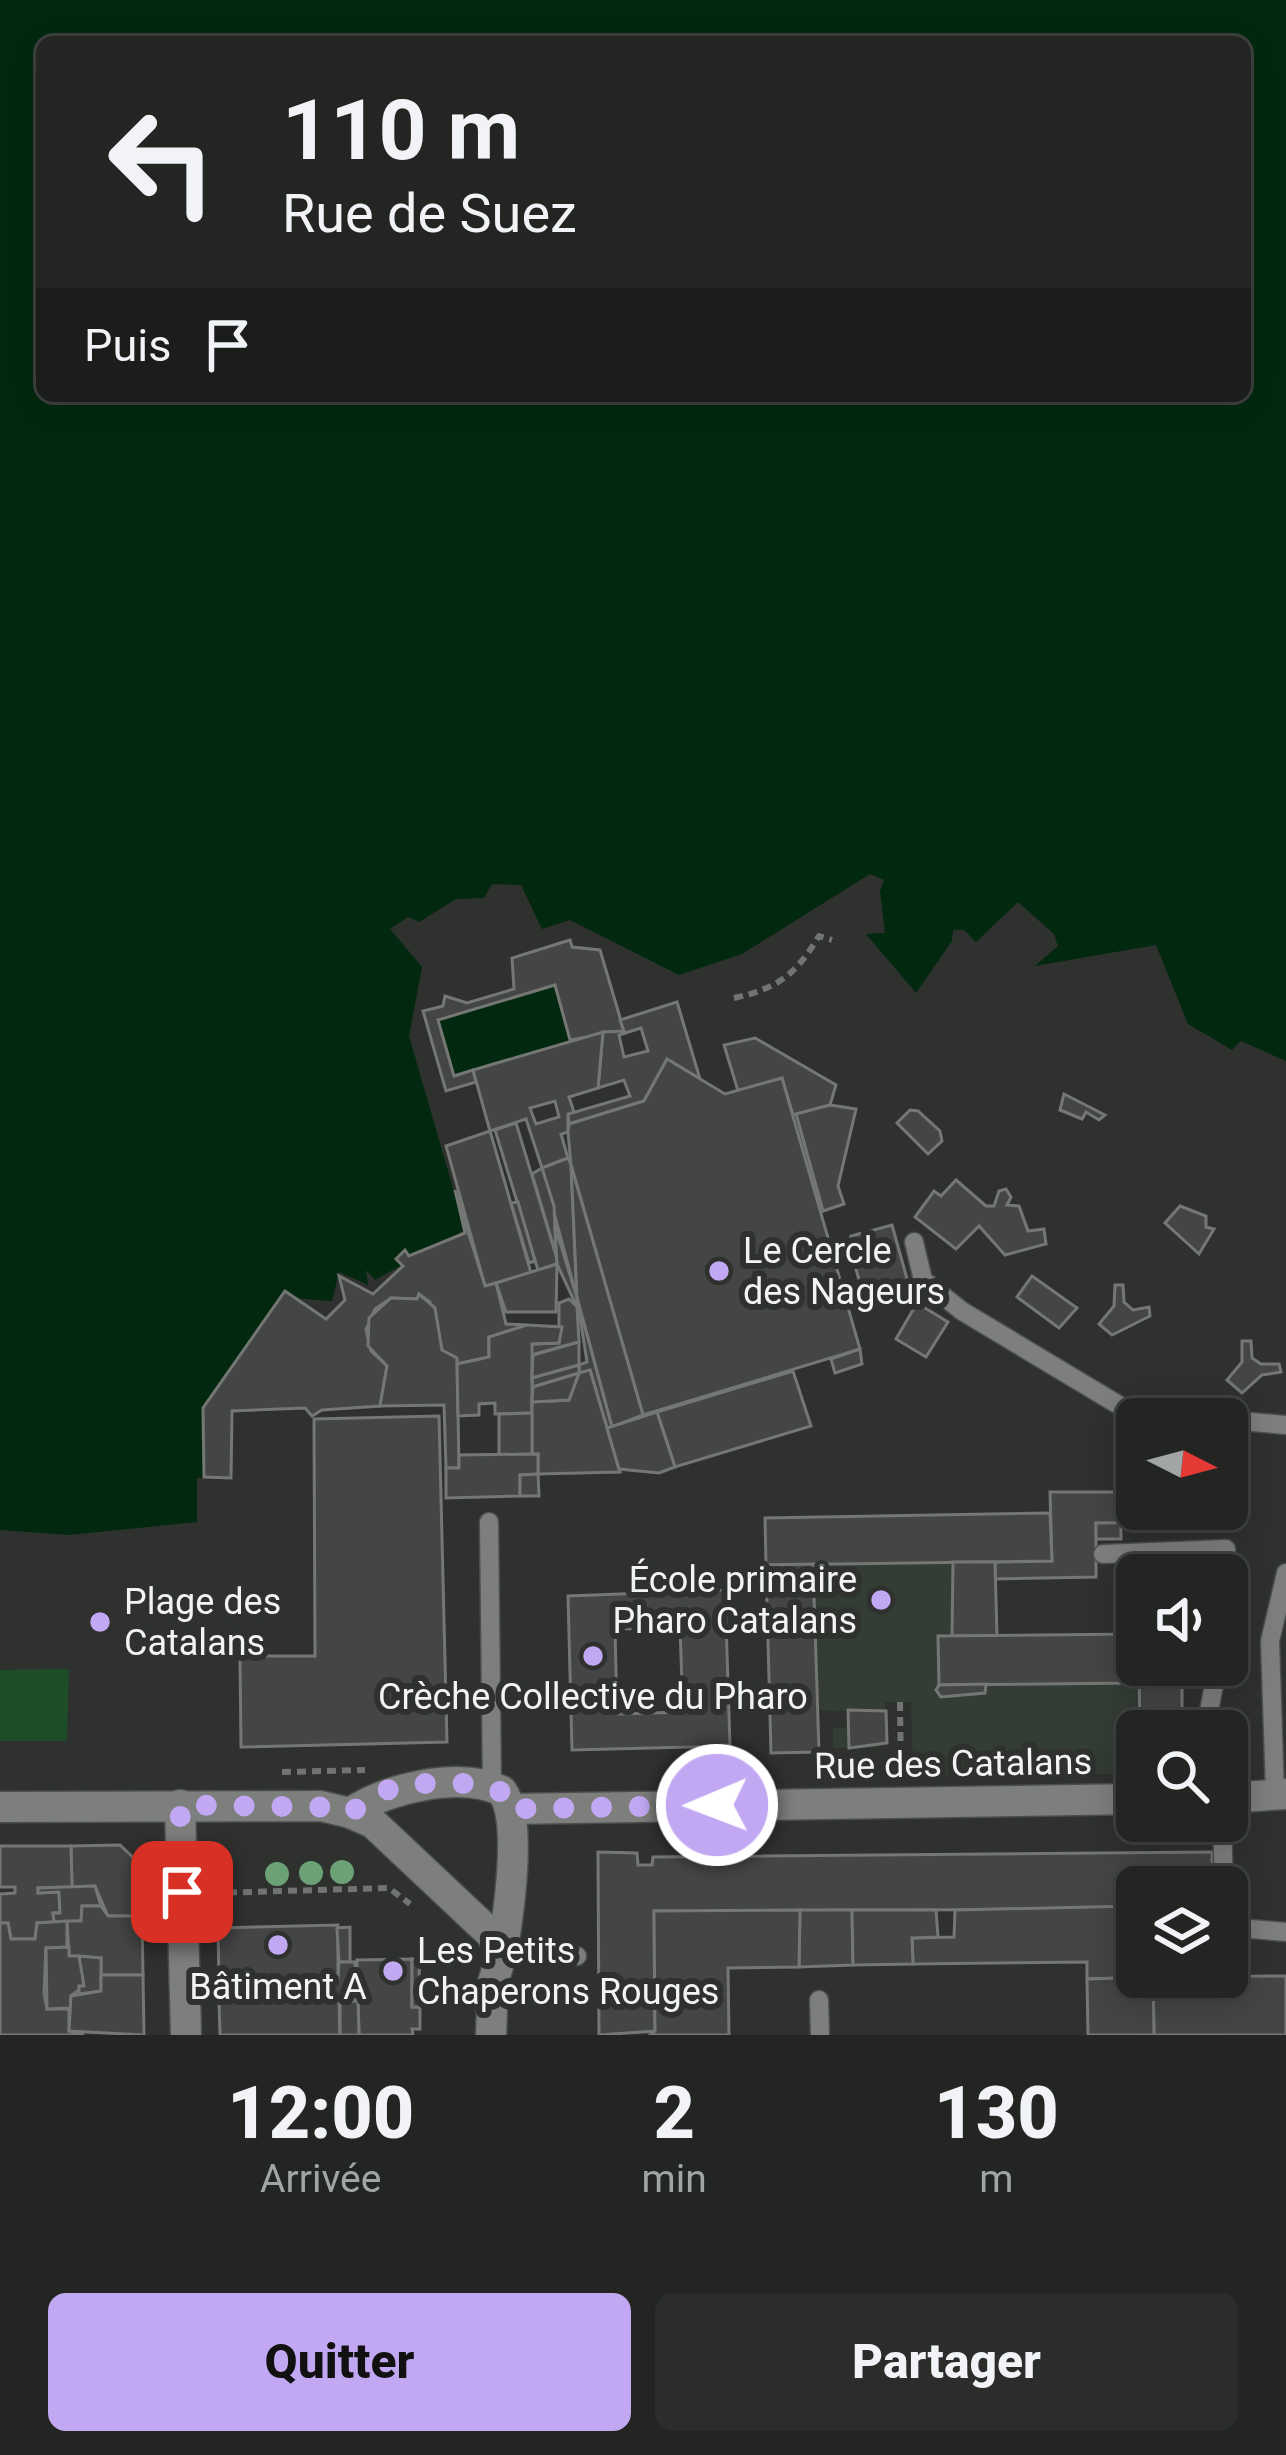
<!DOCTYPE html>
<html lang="fr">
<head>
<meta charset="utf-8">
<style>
  body { margin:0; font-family:Roboto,sans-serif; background:#2a2d2a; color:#f1f3f6; height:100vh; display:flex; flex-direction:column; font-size:45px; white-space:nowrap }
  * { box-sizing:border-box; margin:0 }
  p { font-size:39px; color:#a2a5a5 }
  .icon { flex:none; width:66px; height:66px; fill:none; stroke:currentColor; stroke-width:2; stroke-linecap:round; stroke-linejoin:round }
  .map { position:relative; height:2035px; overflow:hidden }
  .side { display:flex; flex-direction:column; background:#222522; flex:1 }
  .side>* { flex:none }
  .top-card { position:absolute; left:36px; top:36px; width:1215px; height:366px; border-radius:18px; box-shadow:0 6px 30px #0003,0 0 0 3px #3f4240; background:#222522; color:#f1f3f6; overflow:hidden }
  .needle { width:78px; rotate:96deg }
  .buttons { position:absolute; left:1116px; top:1398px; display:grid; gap:24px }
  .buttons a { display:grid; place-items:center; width:132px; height:132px; border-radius:18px; background:#222522; box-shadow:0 6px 30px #0003,0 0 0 3px #3f4240; font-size:60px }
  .pin { position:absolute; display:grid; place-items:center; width:102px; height:102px; color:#fff; margin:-51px; border-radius:24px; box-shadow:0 6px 18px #0006 }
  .me { position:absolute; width:132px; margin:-66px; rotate:269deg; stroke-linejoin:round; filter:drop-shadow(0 0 9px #0008) }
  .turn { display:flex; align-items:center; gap:42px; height:252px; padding:0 48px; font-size:54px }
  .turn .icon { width:156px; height:156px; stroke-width:2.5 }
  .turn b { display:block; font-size:84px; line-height:102px }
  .then { display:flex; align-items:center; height:114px; padding:0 48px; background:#0003; gap:24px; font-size:45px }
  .eta { display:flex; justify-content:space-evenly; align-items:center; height:204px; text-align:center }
  .eta b { font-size:72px; font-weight:800; line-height:84px }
  .cta { display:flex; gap:24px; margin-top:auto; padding:24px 48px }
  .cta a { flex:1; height:138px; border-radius:18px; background:#c2a8f3; color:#111; font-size:48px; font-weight:800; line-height:138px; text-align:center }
  .cta a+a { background:#2a2d2a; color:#f1f3f6 }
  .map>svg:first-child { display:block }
  .built { fill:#343c36 }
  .green { fill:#1e4d2a }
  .water { fill:#02290f; fill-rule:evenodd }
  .building { fill:#434644; stroke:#747774; stroke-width:3; fill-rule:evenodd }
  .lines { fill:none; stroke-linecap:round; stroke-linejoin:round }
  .lane-casing { stroke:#4b4e4c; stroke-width:21 }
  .street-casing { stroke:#4b4e4c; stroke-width:33 }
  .secondary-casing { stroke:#4b4e4c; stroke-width:33 }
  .path { stroke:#717471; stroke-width:6; stroke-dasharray:9 6; stroke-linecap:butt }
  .lane { stroke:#7c7f7c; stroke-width:18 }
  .street { stroke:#7c7f7c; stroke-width:30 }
  .secondary { stroke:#7c7f7c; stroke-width:30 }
  .tree { fill:#6aa176 }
  .route { stroke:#c2a8f3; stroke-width:21; stroke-dasharray:0 37.8 }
  .poi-dot { fill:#c2a8f3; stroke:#2e312e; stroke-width:4.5 }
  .labels { text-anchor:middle; stroke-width:12; stroke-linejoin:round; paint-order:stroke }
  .poi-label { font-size:36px; fill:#f2f4f2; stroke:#2e312e; text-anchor:start }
  .street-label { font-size:36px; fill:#f2f4f2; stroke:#2e312e }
</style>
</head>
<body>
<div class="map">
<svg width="1286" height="2035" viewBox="0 0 1286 2035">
  <rect width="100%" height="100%" fill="#2e312e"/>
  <!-- built -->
  <path class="built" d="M1050,1513L1052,1561L995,1563L997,1635L1137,1634L1140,1731L1130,1774L913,1775L911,1702H885L887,1743L874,1748H833V1728L848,1727V1711L818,1710L819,1752L771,1753L765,1518Z"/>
  <!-- green -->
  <path class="green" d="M69,1669L67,1741H0V1670Z"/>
  <!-- water -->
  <g class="water">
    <path d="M0,0H1286V1061L1241,1041L1232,1050L1188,1024L1156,945L1035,966L1058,946L1054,934L1018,902L976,942L964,930H953L952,941L916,993L866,934L885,933L880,891L884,880L870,874L742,954L679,975L570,920L542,929L521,885L492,884L484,898L456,899L419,922L408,917L390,929L422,967L409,1036L465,1230L375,1280L366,1270L368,1285L339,1272L332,1301L278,1297L290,1305L269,1385L272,1410L232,1412L231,1478H197V1522L69,1535L0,1530ZM42,42H1245V396H42Z"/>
    <path d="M555,985L570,1040L454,1076L438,1020Z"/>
  </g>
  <!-- building -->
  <g class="building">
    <path d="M570,940L572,947L600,950L624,1031L570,1040L555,985L438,1020L454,1076L473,1070L476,1082L446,1091L423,1011L443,1006L445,996L467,1003L514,989L512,958Z"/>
    <path d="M677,1002L700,1079L667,1059L644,1101L569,1124L568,1114L630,1096L624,1080L598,1088L603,1032L624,1031L620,1020ZM641,1028L648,1051L624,1057L619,1035Z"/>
    <path d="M603,1032L598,1088L569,1097L574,1112L568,1114V1132L561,1134L568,1158L542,1168L526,1119L490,1131L473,1070ZM555,1101L559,1117L536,1124L530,1108Z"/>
    <path d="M755,1038L836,1085L830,1105L793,1115L782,1078L738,1091L724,1045Z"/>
    <path d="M667,1059L725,1094L782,1078L860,1349L643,1415L571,1165L568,1132L569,1124L644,1101Z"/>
    <path d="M1064,1094L1105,1115L1099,1120L1086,1112L1082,1119L1060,1110Z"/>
    <path d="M830,1105L856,1109L838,1186L844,1204L823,1211L796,1114Z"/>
    <path d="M910,1110L918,1111L940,1131L942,1141L928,1154L897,1123Z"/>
    <path d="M516,1123L556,1255L557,1264L538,1270L495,1130Z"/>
    <path d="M490,1131L531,1273L485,1286L446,1146Z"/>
    <path d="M568,1158L571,1165L577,1298L542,1168Z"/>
    <path d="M571,1165L643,1415L612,1427L577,1298Z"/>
    <path d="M542,1168L554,1206L556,1255L532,1174Z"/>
    <path d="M956,1180L986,1206H994L999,1191L1006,1189L1011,1197L1007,1205L1019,1206L1028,1231L1044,1229L1046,1244L1005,1255L979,1226L956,1249L915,1217L934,1191L941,1196Z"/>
    <path d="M455,1190L485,1286L496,1283L506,1324L527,1325L489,1337V1357L457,1364L442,1350L430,1302L419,1294L417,1299L391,1298L375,1309L366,1330L371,1351L387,1366L380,1406L322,1410L312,1416L305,1408L232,1411L231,1478L204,1477L203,1408L285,1291L326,1319L345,1300L339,1276L373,1294L403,1266L396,1259L405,1250L409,1256L465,1233Z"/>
    <path d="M518,1202L535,1261L529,1263L511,1203Z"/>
    <path d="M1180,1206L1206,1216V1227L1214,1229L1199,1254L1165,1223Z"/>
    <path d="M892,1225L911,1293L866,1306L849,1243L851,1236Z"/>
    <path d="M555,1226L577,1298V1307L557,1264Z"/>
    <path d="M557,1264L556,1312H506L496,1283Z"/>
    <path d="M1032,1276L1077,1308L1059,1328L1017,1297Z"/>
    <path d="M1115,1285H1123L1124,1302L1133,1310L1149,1307L1150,1316L1112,1335L1099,1324L1114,1306Z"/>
    <path d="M419,1294L435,1308L442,1350L457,1358L459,1468H446L444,1405L380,1406L387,1366L368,1346L369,1318L391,1298L417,1299Z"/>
    <path d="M577,1298L612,1427L607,1428L590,1370L579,1373V1365L587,1362Z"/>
    <path d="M569,1299L577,1307L579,1342L531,1355L532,1344L559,1343V1303Z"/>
    <path d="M917,1303L948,1322L926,1357L896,1339Z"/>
    <path d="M527,1325L562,1327L559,1343L532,1344V1413L495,1414V1403L479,1404V1415L458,1416L457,1364L489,1357V1337Z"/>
    <path d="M1242,1341H1251L1252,1358L1261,1364H1279L1281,1372L1262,1375L1242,1393L1227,1380L1242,1362Z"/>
    <path d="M579,1342V1365L532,1378L533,1355Z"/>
    <path d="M860,1349L862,1364L835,1373L831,1359Z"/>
    <path d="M579,1365V1373L533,1387L532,1378Z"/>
    <path d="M590,1370L620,1472L538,1474V1454H532V1402L569,1400L579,1373Z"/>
    <path d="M793,1371L811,1426L675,1467L657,1412Z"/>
    <path d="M579,1373L569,1400L532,1402L533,1387Z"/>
    <path d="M657,1412L675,1467L659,1473L619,1469L607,1428Z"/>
    <path d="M532,1413V1454L499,1455V1414Z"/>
    <path d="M439,1416L447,1742L241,1747L240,1656H315L314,1419Z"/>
    <path d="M538,1454V1474L520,1475V1496L446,1498V1468H459V1455Z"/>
    <path d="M538,1474L539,1496H520V1475Z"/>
    <path d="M1050,1492H1121V1523H1096V1577L995,1579V1562L1052,1561Z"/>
    <path d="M1050,1513L1052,1561L766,1565L765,1518Z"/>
    <rect x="1096" y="1523" width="25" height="16"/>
    <path d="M953,1562H995L997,1636H952Z"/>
    <path d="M813,1564L819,1752L771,1753L766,1565Z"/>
    <path d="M725,1590L730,1746L572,1750L568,1596ZM680,1628L683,1712L617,1714L615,1629Z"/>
    <path d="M1137,1634V1665H1199V1669L1139,1672V1683L939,1685L938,1636Z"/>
    <path d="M1182,1671V1731H1140L1139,1672Z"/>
    <path d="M986,1684L985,1693L941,1697L936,1690L939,1685Z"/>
    <path d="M848,1710L886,1711L887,1743L849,1748Z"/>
    <path d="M120,1845L141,1865L142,1916H108L95,1886L72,1887L71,1846Z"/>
    <path d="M0,1846H71L72,1887L38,1888V1893L59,1892L60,1913H53L54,1922L37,1923L35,1939H11L8,1923H0V1894L15,1893V1887H0Z"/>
    <path d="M598,1852L637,1853L638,1865H652L653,1857L1212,1852V1887H1137L1134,1909L654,1911L655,2031L599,2035Z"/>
    <path d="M95,1886L101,1906H82L81,1921L54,1922L53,1913H60L59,1892L38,1893V1888Z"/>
    <path d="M82,1906H101L108,1916H142L143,1975H101V1958L69,1956L67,1921H81Z"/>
    <path d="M1133,1906H1137V1977H1157L1087,1979V1962L913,1964L912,1938L954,1937L955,1910Z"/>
    <path d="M800,1910H852L853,1965L799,1967Z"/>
    <path d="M800,1910L799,1967L728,1968L729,2035H650L655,2031L654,1911Z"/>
    <path d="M852,1910H936L938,1937L912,1938L913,1964L853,1965Z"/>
    <path d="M67,1921V1947L46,1948L44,1993L47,2009H69V2031L84,2035H0V1923H8L11,1939H35L37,1923Z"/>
    <path d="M338,1925V1979L286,1982L285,1988L271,1989L270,1982H219L218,1928Z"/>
    <path d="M350,1927V1962H339L337,1928Z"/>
    <path d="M69,1947V1956H79L83,1965L84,1986L71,1996V2008L47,2009L46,1948Z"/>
    <path d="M79,1956L101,1958V1991L79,1994V1986H84Z"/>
    <path d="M412,1959V2007H420V2029H412L413,2035H359L357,1960Z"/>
    <path d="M412,1959H419L420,2007H412Z"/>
    <path d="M339,1962H355L356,2001L219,2002V1982H270L271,1989L285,1988L286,1982L338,1979Z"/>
    <path d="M101,1975H143L144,2035L69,2031L71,1996L101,1991Z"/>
    <path d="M1286,1976V2035H1154L1153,1977Z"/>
    <path d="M1153,1977L1154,2035H1088L1087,1979Z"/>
    <path d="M339,1999L340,2035H220L219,2002Z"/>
    <path d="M358,2001L359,2035H340V2002Z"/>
  </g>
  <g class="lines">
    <defs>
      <g id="lane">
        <path d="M914,1242L923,1280L962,1311L1132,1413L1210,1419"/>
        <path d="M1227,1420L1286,1425"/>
        <path d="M489,1522L492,1786"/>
        <path d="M1103,1554L1226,1549L1227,1575"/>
        <path d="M1227,1602V1620"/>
        <path d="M1205,1731L1218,1665"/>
        <path d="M1275,1794L1270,1641L1286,1573"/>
        <path d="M1222,1821L1224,1887"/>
        <path d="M1227,1927L1286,1932"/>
        <path d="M502,1954L577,1956"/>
        <path d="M819,2000L820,2035"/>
      </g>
      <g id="street">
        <path d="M1227,1798L1286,1794"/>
        <path d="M180,1805L186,2035"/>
        <path d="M510,1809L1137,1799"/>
        <path d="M350,1813C387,1788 460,1771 502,1791C523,1821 508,1917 502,1954"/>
      </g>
      <path id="secondary" d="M0,1807L321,1806L350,1813L373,1823L491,1934L502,1954L493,1982L491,2035"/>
    </defs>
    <!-- lane casing -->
    <use href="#lane" class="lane-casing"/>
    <!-- street casing -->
    <use href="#street" class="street-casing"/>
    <!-- secondary casing -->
    <use href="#secondary" class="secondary-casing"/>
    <!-- path -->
    <g class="path">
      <path d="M734,998C779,988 796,974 819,936L832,940"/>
      <path d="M900,1702L901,1774"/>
      <path d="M282,1772L365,1770"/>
      <path d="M213,1893L389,1888L410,1904"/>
    </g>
    <!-- lane -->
    <use href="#lane" class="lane"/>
    <!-- street -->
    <use href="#street" class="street"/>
    <!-- secondary -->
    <use href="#secondary" class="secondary"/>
  </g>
  <!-- trees -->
  <g class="tree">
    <circle cx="342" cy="1872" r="12"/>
    <circle cx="311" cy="1873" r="12"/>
    <circle cx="277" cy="1874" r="12"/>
  </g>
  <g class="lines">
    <!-- route -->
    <path class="route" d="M182,1892L180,1805L321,1807L350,1813C366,1802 382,1789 402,1786C429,1782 487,1779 507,1796L510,1809L717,1805"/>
  </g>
  <!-- markers -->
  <g class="poi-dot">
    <circle cx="719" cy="1271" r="12"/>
    <circle cx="881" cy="1600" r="12"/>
    <circle cx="100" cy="1622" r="12"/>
    <circle cx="593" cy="1656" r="12"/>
    <circle cx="278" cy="1945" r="12"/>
    <circle cx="393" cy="1971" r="12"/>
  </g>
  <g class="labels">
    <!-- poi labels -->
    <g class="poi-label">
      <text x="743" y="1263">Le Cercle<tspan x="743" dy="41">des Nageurs</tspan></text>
      <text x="857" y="1592" text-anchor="end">École primaire<tspan x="857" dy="41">Pharo Catalans</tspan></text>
      <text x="124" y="1614">Plage des<tspan x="124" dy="41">Catalans</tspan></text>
      <text x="593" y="1709" text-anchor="middle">Crèche Collective du Pharo</text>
      <text x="417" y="1963">Les Petits<tspan x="417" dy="41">Chaperons Rouges</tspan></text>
      <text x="278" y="1999" text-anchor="middle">Bâtiment A</text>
    </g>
    <!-- street labels -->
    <g class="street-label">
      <text transform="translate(953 1763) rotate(-1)" y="13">Rue des Catalans</text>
    </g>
  </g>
</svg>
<div class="buttons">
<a><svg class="needle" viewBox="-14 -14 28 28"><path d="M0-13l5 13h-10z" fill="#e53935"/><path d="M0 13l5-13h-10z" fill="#a2a5a5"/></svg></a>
<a><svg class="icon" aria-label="sound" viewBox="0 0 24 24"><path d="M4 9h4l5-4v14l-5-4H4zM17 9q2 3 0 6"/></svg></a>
<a><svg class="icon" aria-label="search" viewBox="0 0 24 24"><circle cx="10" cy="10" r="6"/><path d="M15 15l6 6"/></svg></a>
<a><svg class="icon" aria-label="layers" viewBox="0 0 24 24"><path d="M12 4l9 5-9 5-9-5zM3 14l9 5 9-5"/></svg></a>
</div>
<div class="pin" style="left:182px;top:1892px;background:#d93025"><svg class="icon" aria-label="arrive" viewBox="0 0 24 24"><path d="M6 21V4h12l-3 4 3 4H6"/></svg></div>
<svg class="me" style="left:717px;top:1805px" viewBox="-20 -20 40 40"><circle r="17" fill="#c2a8f3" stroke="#fff" stroke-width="3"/><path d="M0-11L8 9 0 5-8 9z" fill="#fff"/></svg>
<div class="top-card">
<div class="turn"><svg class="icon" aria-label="left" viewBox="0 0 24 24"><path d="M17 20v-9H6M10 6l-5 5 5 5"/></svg><div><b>110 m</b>Rue de Suez</div></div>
<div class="then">Puis<svg class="icon" aria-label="arrive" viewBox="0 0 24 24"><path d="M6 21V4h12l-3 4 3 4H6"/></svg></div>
</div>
</div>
<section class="side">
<div class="eta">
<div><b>12:00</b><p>Arrivée</p></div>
<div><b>2</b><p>min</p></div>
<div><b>130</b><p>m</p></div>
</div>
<div class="cta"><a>Quitter</a><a>Partager</a></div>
</section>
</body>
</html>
